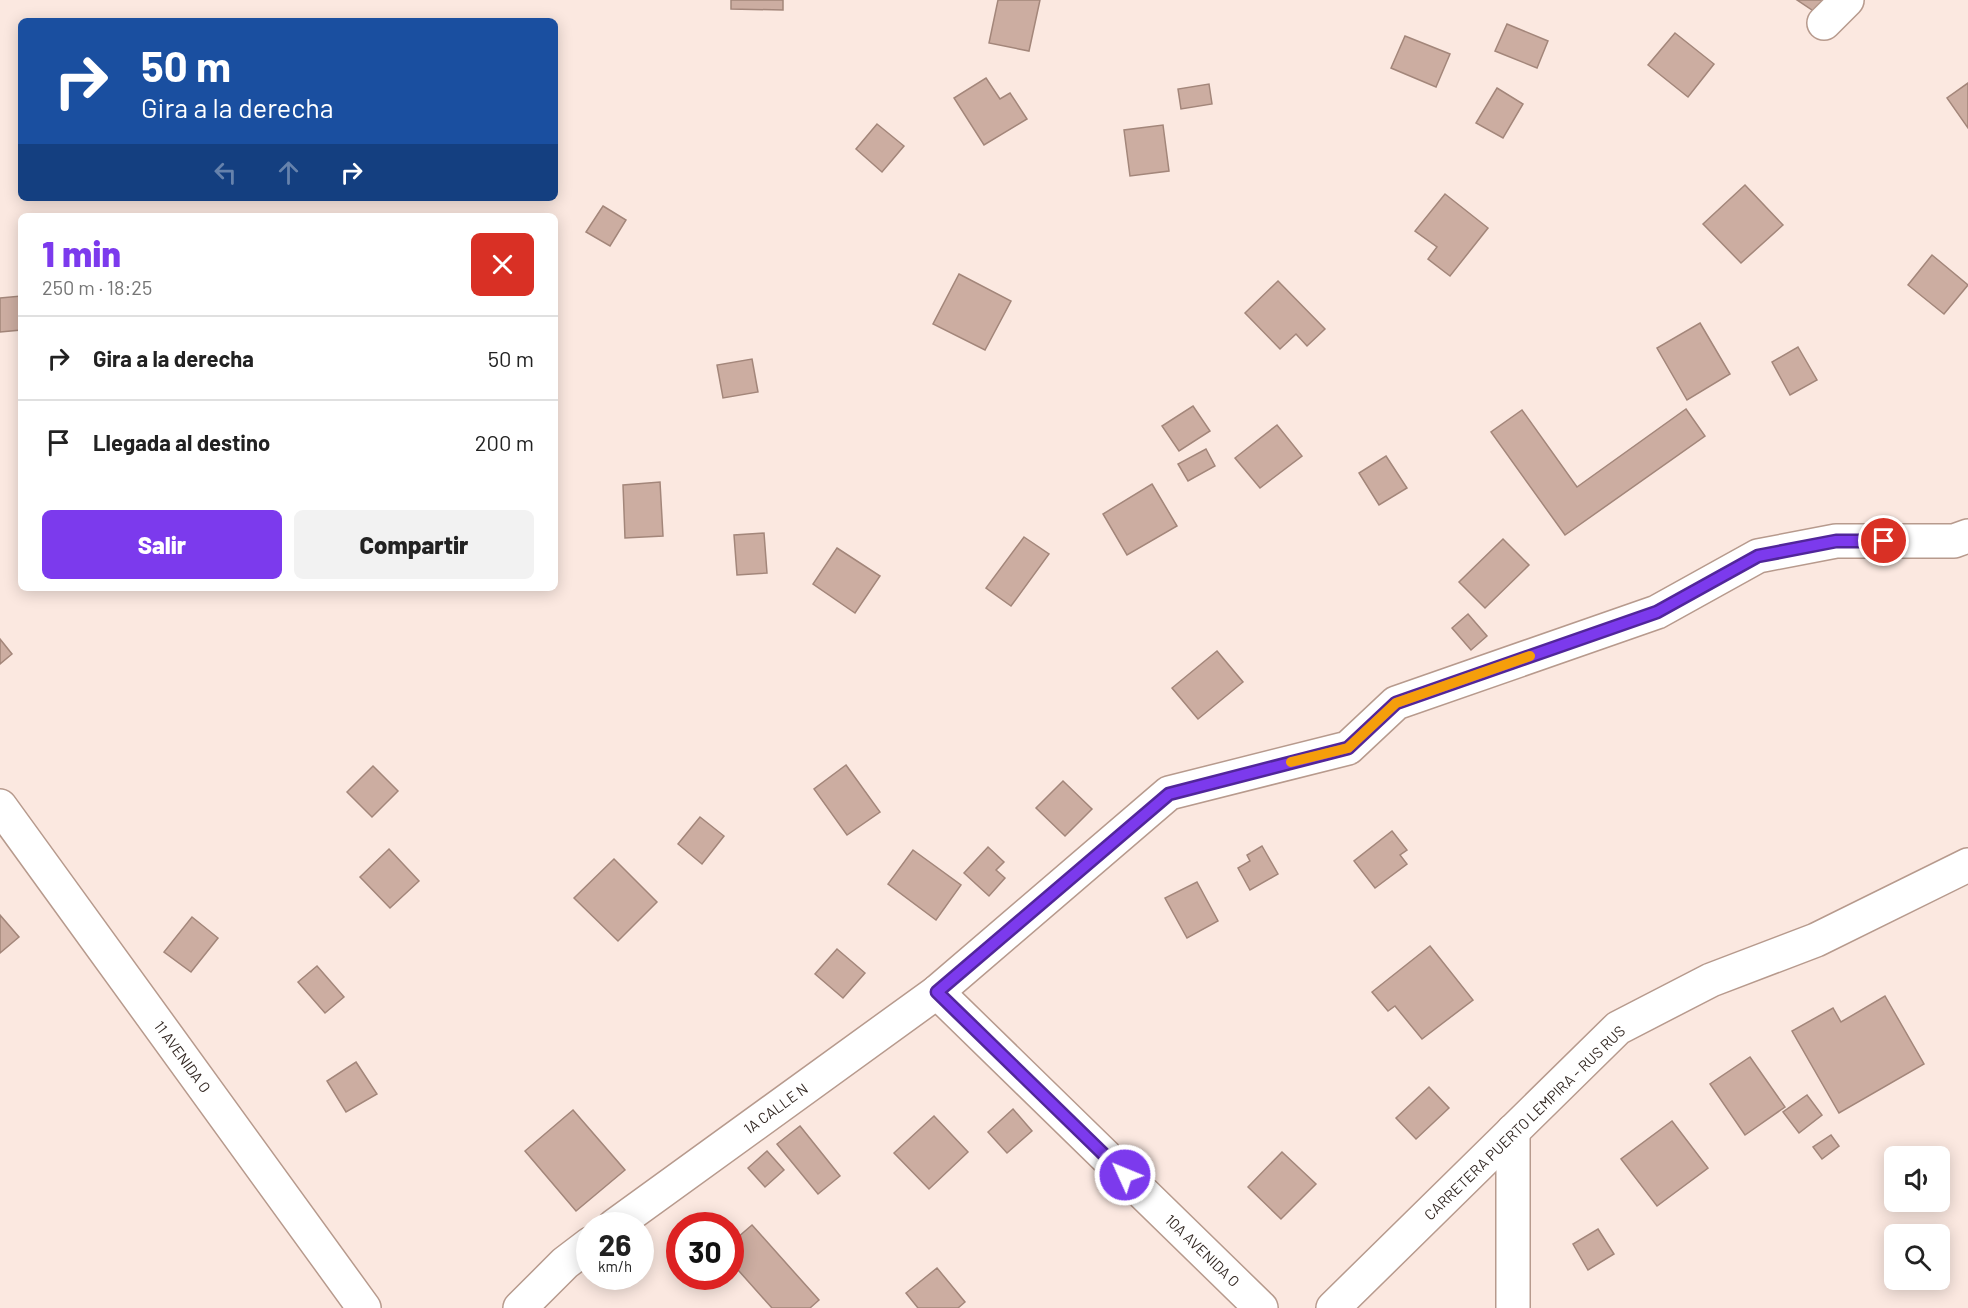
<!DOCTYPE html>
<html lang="es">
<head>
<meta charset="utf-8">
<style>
  body { margin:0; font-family:Barlow,sans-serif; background:#f2f2f2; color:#222; height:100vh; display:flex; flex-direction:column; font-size:22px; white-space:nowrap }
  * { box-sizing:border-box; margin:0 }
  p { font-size:20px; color:#767676 }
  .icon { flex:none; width:33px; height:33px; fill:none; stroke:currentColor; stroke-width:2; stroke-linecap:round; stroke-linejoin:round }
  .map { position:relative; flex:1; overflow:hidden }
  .side { position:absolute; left:18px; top:213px; width:540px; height:378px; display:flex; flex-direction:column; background:#fff; border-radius:9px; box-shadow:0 3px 15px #0003 }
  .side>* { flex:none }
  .guide { position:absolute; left:18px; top:18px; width:540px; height:183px; border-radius:9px; box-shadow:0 3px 15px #0003; background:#1a4fa0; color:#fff; overflow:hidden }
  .fabs { position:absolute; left:1884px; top:1146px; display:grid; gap:12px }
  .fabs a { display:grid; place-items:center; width:66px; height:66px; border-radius:9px; background:#fff; box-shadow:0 3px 15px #0003; font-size:30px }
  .speed { position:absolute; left:576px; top:1212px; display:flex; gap:12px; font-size:30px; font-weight:700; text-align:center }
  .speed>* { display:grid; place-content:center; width:78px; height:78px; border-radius:50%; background:#fff; box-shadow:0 3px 15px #0003; line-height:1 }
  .speed small { font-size:15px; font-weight:400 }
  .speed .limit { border:9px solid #d22; background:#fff; color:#111 }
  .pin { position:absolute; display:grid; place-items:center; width:51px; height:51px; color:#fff; margin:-26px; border:3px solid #fff; border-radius:50%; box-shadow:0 2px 6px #0007 }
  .me { position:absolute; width:66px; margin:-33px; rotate:314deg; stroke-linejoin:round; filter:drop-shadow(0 0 4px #0008) }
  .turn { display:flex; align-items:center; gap:21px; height:126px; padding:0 24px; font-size:27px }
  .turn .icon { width:78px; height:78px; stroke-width:2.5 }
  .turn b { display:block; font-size:42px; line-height:51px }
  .lanes { display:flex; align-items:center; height:57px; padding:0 24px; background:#0003; justify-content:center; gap:30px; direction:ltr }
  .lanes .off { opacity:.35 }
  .round { display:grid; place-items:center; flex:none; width:63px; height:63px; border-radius:9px; background:#f2f2f2 }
  .head { display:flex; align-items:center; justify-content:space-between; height:102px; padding:0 24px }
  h1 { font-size:36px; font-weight:800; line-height:45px; color:#7c3aed }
  .primary-button { display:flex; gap:12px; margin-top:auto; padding:12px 24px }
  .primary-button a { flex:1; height:69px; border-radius:9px; background:#7c3aed; color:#fff; font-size:24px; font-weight:800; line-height:69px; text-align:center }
  .primary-button a+a { background:#f2f2f2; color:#222 }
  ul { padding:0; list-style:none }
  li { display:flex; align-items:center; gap:18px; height:84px; padding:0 24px; border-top:2px solid #e0e0e0 }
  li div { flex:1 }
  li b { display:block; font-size:22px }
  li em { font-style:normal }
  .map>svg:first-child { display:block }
  .building { fill:#ccada1; stroke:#a3867a; stroke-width:1.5 }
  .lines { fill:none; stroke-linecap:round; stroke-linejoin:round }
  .minor-casing { stroke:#b79a8d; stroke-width:36 }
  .tertiary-casing { stroke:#b79a8d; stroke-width:36 }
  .minor { stroke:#fff; stroke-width:33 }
  .tertiary { stroke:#fff; stroke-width:33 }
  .route-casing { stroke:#51269a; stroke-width:15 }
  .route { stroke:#7c3aed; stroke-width:10 }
  .slow { stroke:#f59e0b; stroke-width:10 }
  .labels { text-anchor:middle; stroke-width:4.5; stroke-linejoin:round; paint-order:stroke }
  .street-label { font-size:15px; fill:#342924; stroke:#fff }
</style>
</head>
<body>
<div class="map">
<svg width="1968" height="1308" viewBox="0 0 1968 1308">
  <rect width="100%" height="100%" fill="#fbe8e0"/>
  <!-- building -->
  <g class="building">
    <path d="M731,0H783V10L731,9Z"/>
    <path d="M998,0H1040L1029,51L989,43Z"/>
    <path d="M1797,0H1823L1815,12Z"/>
    <path d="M1507,24L1548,41L1537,68L1495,51Z"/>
    <path d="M1675,33L1714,64L1688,97L1648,65Z"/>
    <path d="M1405,36L1450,54L1436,87L1391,68Z"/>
    <path d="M986,78L1000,99L1010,93L1027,119L984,145L954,98Z"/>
    <path d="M1968,83V128L1947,98Z"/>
    <path d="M1209,84L1212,104L1181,109L1178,89Z"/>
    <path d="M1497,88L1523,104L1503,138L1476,123Z"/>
    <path d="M877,124L904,146L882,172L856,149Z"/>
    <path d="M1163,125L1169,171L1130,176L1124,130Z"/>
    <path d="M1745,185L1783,225L1741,263L1703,224Z"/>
    <path d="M1445,194L1488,228L1450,276L1428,259L1437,247L1415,231Z"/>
    <path d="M603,206L626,220L610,246L586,232Z"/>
    <path d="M1932,255L1968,285L1944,314L1908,285Z"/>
    <path d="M959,274L1011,301L985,350L933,324Z"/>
    <path d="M1278,281L1325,329L1307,346L1296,334L1280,349L1245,313Z"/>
    <path d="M21,296V330L0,332V298Z"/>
    <path d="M1700,323L1730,374L1687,400L1657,348Z"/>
    <path d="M1798,347L1817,380L1790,395L1772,362Z"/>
    <path d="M752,359L758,392L723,398L717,365Z"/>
    <path d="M1193,406L1210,431L1179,451L1162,426Z"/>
    <path d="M1686,409L1705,436L1565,535L1491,432L1522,410L1577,487Z"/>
    <path d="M1277,425L1302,456L1260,488L1235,458Z"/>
    <path d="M1206,449L1215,466L1188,481L1178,464Z"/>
    <path d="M1386,456L1407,488L1379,505L1359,473Z"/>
    <path d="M660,482L663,536L625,538L623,485Z"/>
    <path d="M1152,484L1177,526L1127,555L1103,514Z"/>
    <path d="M764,533L767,573L737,575L734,535Z"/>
    <path d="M1024,537L1049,554L1011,606L986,588Z"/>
    <path d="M1503,539L1529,565L1485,608L1459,582Z"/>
    <path d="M837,548L880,576L855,613L813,584Z"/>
    <path d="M1468,614L1487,636L1471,650L1452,628Z"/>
    <path d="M0,639L12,654L0,664Z"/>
    <path d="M1217,651L1243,682L1198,719L1172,688Z"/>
    <path d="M846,765L880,812L847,835L814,789Z"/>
    <path d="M373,766L398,791L372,817L347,792Z"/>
    <path d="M1063,781L1092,809L1065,836L1036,808Z"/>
    <path d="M700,817L724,836L702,864L678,844Z"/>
    <path d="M1392,831L1407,850L1400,855L1407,864L1375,888L1354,861Z"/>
    <path d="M1262,846L1278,874L1250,890L1238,868L1250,861L1247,855Z"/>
    <path d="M988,847L1004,862L996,870L1005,878L989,896L964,873Z"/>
    <path d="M389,849L419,881L390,908L360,877Z"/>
    <path d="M913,850L961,885L936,920L888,884Z"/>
    <path d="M614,859L657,902L618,941L574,898Z"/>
    <path d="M1197,882L1218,921L1187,938L1165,898Z"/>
    <path d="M0,915L19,937L0,953Z"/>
    <path d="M192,917L218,938L191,972L164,952Z"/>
    <path d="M1430,946L1473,1000L1422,1039L1395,1006L1388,1011L1372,992Z"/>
    <path d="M837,949L865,973L843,998L815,974Z"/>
    <path d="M317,966L344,997L325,1013L298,982Z"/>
    <path d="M1885,996L1924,1064L1839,1113L1792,1031L1833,1008L1841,1022Z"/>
    <path d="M1750,1057L1785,1107L1745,1135L1710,1084Z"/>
    <path d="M356,1062L377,1094L346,1112L327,1081Z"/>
    <path d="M1429,1087L1449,1108L1416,1139L1396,1118Z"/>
    <path d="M1807,1095L1822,1115L1799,1133L1783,1112Z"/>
    <path d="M1013,1109L1032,1131L1007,1153L988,1132Z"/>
    <path d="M573,1110L625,1170L576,1211L525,1151Z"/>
    <path d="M934,1116L968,1152L929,1189L894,1153Z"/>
    <path d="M1672,1121L1708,1168L1657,1206L1621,1159Z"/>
    <path d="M800,1126L840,1176L818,1194L777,1144Z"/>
    <path d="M1831,1135L1839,1146L1822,1159L1813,1147Z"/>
    <path d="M767,1151L784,1170L765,1187L748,1168Z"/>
    <path d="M1282,1152L1316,1184L1281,1219L1248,1187Z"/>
    <path d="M752,1225L819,1300L810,1308H772L730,1261V1244Z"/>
    <path d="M1598,1229L1614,1254L1588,1270L1573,1244Z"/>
    <path d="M937,1268L965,1302L958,1308H918L906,1293Z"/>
  </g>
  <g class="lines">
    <defs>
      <g id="minor">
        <path d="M1824,23L1847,0"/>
        <path d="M0,806L364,1308"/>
        <path d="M937,992L1261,1308"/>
        <path d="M614,1226L937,992L1169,793L1348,748L1396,703L1657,612L1758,556L1836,541H1954L1968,536"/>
        <path d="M520,1308L565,1263L590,1244"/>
        <path d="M1513,1308V1131"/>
      </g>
      <path id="tertiary" d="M1333,1308L1618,1028L1711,980L1816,940L1968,865"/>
    </defs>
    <!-- minor casing -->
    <use href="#minor" class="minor-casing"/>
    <!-- tertiary casing -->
    <use href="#tertiary" class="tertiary-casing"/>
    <!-- minor -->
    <use href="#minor" class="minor"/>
    <!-- tertiary -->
    <use href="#tertiary" class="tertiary"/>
  </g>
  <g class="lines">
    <defs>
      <path id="route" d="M1125,1175L937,992L1169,794L1348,748L1396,703L1657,612L1758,556L1836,541H1884"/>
    </defs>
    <!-- route casing -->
    <use href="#route" class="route-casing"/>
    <!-- route -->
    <use href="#route" class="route"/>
    <!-- slow -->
    <path class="slow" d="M1291,762L1348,748L1396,703L1530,656"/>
  </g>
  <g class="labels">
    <!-- street labels -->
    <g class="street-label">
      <text transform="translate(182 1057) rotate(54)" y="5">11 AVENIDA O</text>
      <text transform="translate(776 1109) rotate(-36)" y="5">1A CALLE N</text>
      <text transform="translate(1525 1123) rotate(-44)" y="5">CARRETERA PUERTO LEMPIRA - RUS RUS</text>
      <text transform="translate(1202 1251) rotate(44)" y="5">10A AVENIDA O</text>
    </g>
  </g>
</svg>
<div class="fabs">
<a><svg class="icon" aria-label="sound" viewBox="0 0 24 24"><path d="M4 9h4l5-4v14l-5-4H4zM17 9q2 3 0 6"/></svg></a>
<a><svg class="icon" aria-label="search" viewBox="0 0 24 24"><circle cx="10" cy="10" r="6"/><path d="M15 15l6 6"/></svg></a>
</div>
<div class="speed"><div>26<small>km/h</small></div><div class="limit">30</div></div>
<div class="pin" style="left:1884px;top:541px;background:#d93025"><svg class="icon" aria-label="arrive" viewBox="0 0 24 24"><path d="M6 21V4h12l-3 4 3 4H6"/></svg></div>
<svg class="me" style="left:1125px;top:1175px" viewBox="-20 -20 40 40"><circle r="17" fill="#7c3aed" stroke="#fff" stroke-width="3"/><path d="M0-11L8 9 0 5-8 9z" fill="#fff"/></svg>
<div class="guide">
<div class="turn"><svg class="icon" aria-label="right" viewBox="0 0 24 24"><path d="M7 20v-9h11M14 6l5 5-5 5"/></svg><div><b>50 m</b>Gira a la derecha</div></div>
<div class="lanes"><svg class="icon off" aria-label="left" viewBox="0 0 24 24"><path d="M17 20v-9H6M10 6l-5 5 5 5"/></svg><svg class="icon off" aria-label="ahead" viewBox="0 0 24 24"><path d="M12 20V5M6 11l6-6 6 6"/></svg><svg class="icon" aria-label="right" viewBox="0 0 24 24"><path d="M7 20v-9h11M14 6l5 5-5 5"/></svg></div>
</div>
<section class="side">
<div class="head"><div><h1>1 min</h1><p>250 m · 18:25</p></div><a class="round" style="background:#d93025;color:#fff"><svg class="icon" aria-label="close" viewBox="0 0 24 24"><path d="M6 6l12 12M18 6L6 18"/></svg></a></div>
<ul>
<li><svg class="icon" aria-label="right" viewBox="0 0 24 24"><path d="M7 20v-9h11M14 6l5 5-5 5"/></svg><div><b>Gira a la derecha</b></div><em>50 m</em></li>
<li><svg class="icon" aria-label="arrive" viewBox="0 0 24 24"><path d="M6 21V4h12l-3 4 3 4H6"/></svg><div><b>Llegada al destino</b></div><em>200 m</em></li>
</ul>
<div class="primary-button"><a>Salir</a><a>Compartir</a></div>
</section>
</div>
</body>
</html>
